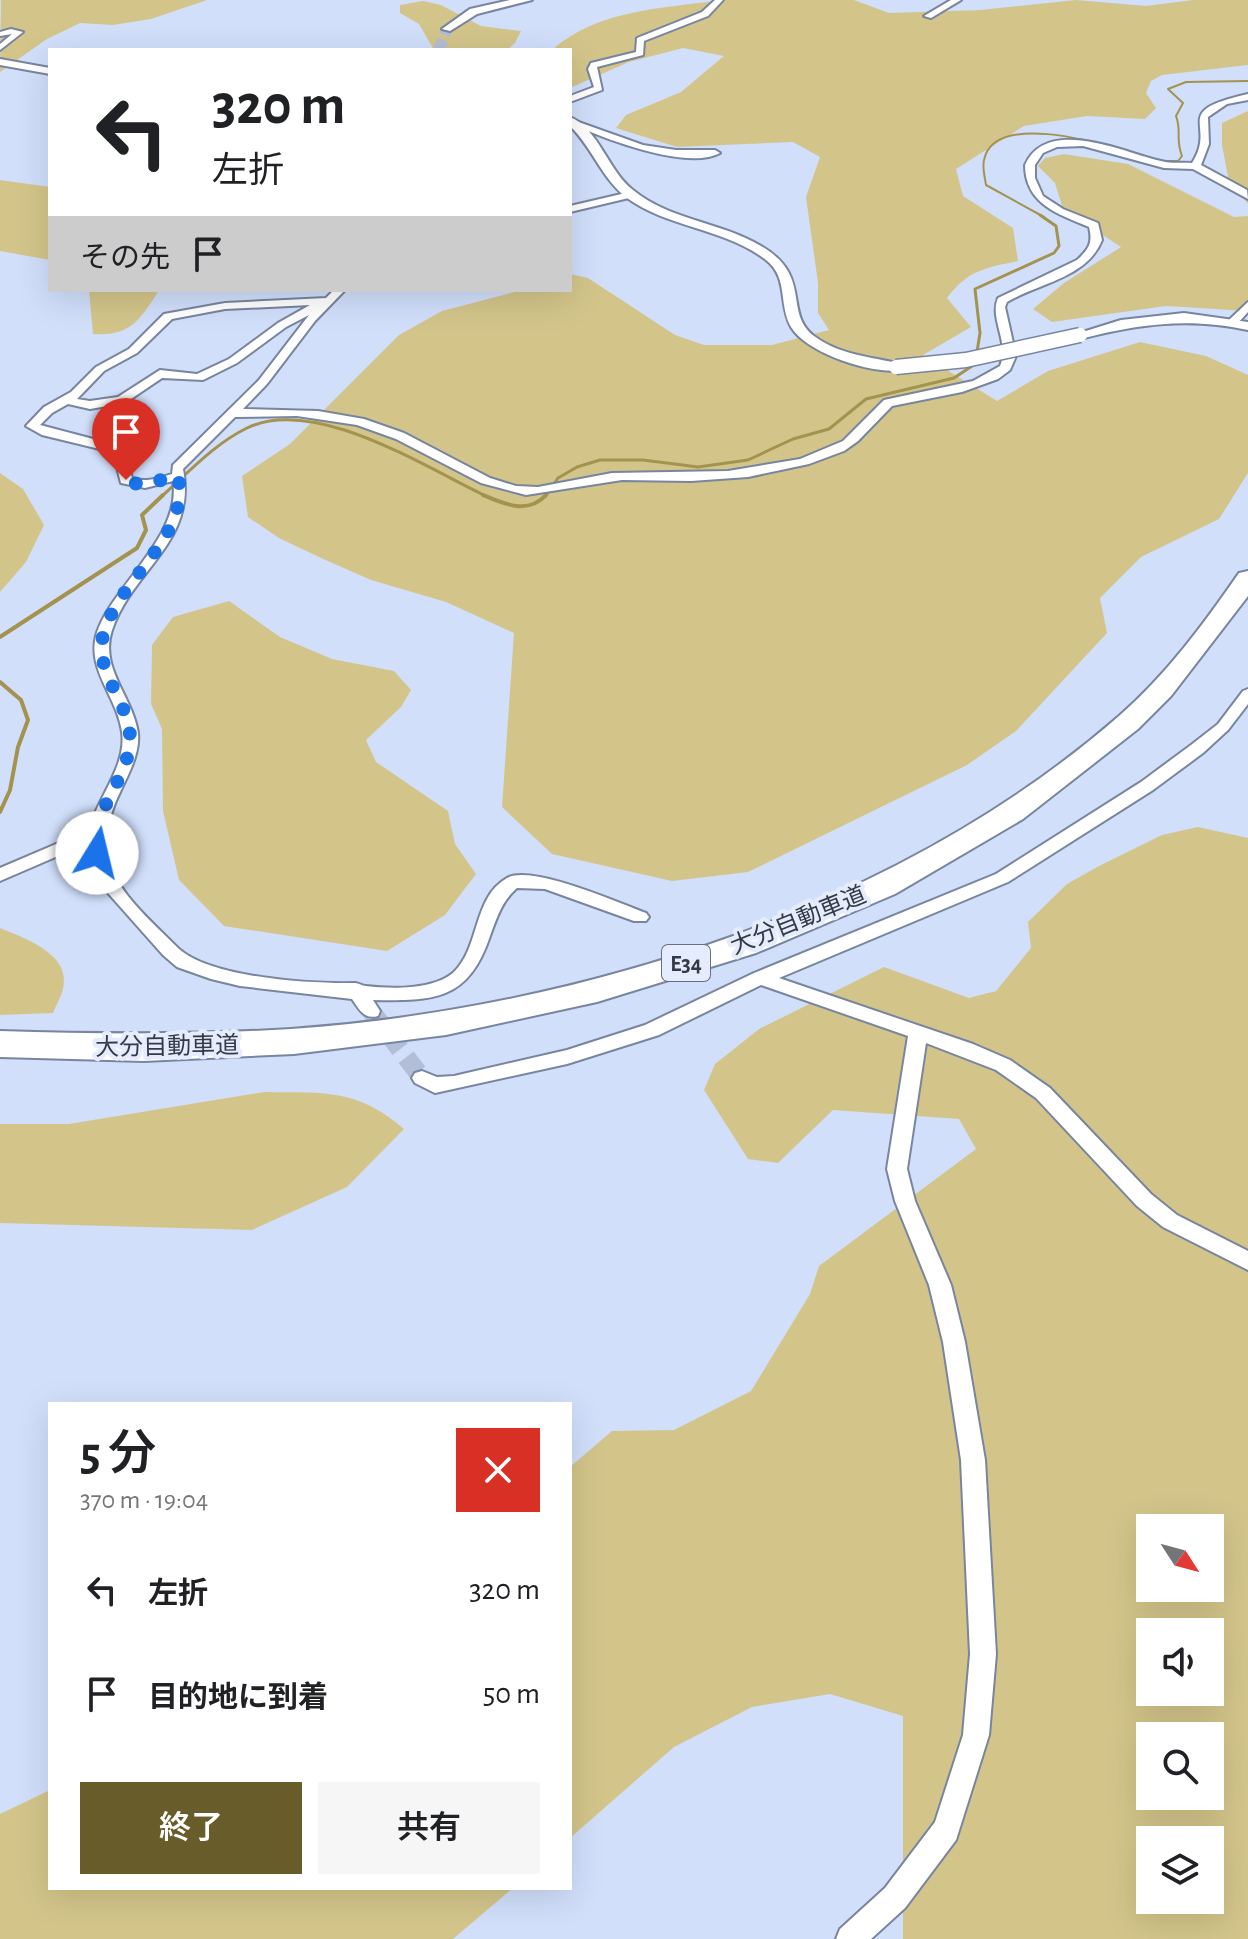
<!DOCTYPE html>
<html lang="ja">
<head>
<meta charset="utf-8">
<style>
  body { margin:0; font-family:"Alegreya Sans","Noto Sans JP",sans-serif; background:#f6f6f6; color:#202124; height:100vh; display:flex; flex-direction:column; font-size:30px; white-space:nowrap }
  * { box-sizing:border-box; margin:0 }
  p { font-size:26px; color:#757577 }
  .icon { flex:none; width:44px; height:44px; fill:none; stroke:currentColor; stroke-width:2; stroke-linecap:round; stroke-linejoin:round }
  .map { position:relative; flex:1; overflow:hidden }
  .details { position:absolute; left:48px; top:1402px; width:524px; height:488px; display:flex; flex-direction:column; background:#fff; border-radius:0px; box-shadow:0 8px 32px #0002 }
  .details>* { flex:none }
  .hud { position:absolute; left:48px; top:48px; width:524px; height:244px; border-radius:0px; box-shadow:0 8px 32px #0002; background:#fff; color:#202124; overflow:hidden }
  .needle { width:52px; rotate:126deg }
  .tools { position:absolute; left:1136px; top:1514px; display:grid; gap:16px }
  .tools a { display:grid; place-items:center; width:88px; height:88px; border-radius:0px; background:#fff; box-shadow:0 8px 32px #0002; font-size:40px }
  .pin { position:absolute; display:grid; place-items:center; width:68px; height:68px; color:#fff; margin:-82px -34px; border-radius:50% 50% 50% 0; rotate:-45deg; box-shadow:0 0 8px #0007 }
  .pin .icon { rotate:45deg }
  .me { position:absolute; width:88px; margin:-44px; rotate:9deg; stroke-linejoin:round; filter:drop-shadow(0 0 6px #0008) }
  .turn { display:flex; align-items:center; gap:28px; height:168px; padding:0 32px; font-size:36px }
  .turn .icon { width:104px; height:104px; stroke-width:2.5 }
  .turn b { display:block; font-size:56px; line-height:68px }
  .then { display:flex; align-items:center; height:76px; padding:0 32px; background:#0003; gap:16px; font-size:30px }
  .round { display:grid; place-items:center; flex:none; width:84px; height:84px; border-radius:0px; background:#f6f6f6 }
  .head { display:flex; align-items:center; justify-content:space-between; height:136px; padding:0 32px }
  h1 { font-size:48px; font-weight:600; line-height:60px }
  .button { display:flex; gap:16px; margin-top:auto; padding:16px 32px }
  .button a { flex:1; height:92px; border-radius:0px; background:#685d2a; color:#fff; font-size:32px; font-weight:600; line-height:92px; text-align:center }
  .button a+a { background:#f6f6f6; color:#202124 }
  ul { padding:0; list-style:none }
  li { display:flex; align-items:center; gap:24px; height:104px; padding:0 32px }
  li div { flex:1 }
  li b { display:block; font-size:30px }
  li em { font-style:normal }
  .map>svg:first-child { display:block }
  .green { fill:#d3c58a; fill-rule:evenodd }
  .lines { fill:none; stroke-linecap:round; stroke-linejoin:round }
  .stream-far2 { stroke:#a3934e; stroke-width:2 }
  .stream-far1 { stroke:#a3934e; stroke-width:3 }
  .stream { stroke:#a3934e; stroke-width:4 }
  .minor-tunnel { stroke:#b2bed7; stroke-width:19; stroke-dasharray:19 10; stroke-linecap:butt }
  .tertiary-tunnel { stroke:#b2bed7; stroke-width:11; stroke-dasharray:11 5; stroke-linecap:butt }
  .minor-casing { stroke:#78859e; stroke-width:4 }
  .tertiary-casing { stroke:#78859e; stroke-width:4 }
  .motorway-casing { stroke:#78859e; stroke-width:4 }
  .minor { fill:#fff; fill-rule:evenodd }
  .tertiary { fill:#fff; fill-rule:evenodd }
  .motorway { fill:#fff; fill-rule:evenodd }
  .tertiary-bridge-casing { stroke:#78859e; stroke-width:17; stroke-linecap:butt }
  .tertiary-bridge { stroke:#fff; stroke-width:14 }
  .route { stroke:#1a73e8; stroke-width:14; stroke-dasharray:0 25.2 }
  .labels { text-anchor:middle; stroke-width:8; stroke-linejoin:round; paint-order:stroke }
  .shield { fill:#e4ecfd; stroke:#6a707d; stroke-width:2 }
  .shield-label { font-size:22px; font-weight:bold; fill:#353b46 }
  .street-label { font-size:24px; fill:#353b46; stroke:#e4ecfd }
</style>
</head>
<body>
<div class="map">
<svg width="1248" height="1939" viewBox="0 0 1248 1939">
  <rect width="100%" height="100%" fill="#d1dffb"/>
  <!-- green -->
  <g class="green">
    <path d="M1,0H207L151,19L113,25L80,23L47,39L0,72Z"/>
    <path d="M723,0H854L889,13L981,10L1076,0L1146,6L1193,0H1248V65L1162,75L1151,81L1146,93L1156,108L1145,119L1087,116L1024,126L956,169L963,196L1013,228L1018,261C985,268 968,270 947,298L971,327L923,355L997,401L1048,371L1140,342L1206,356L1248,375V473L1219,519L1141,557L1100,598L1107,633L1016,731L967,765L748,872L672,881L552,854L502,807L514,633L446,602L371,580L321,558L279,538L248,517L242,476L290,444L399,335L442,311L522,290H570V274L588,278L675,335L704,345H772L829,330L818,313V283L806,197L820,157L793,142L677,147L616,128L626,115L681,92L724,56L683,48L629,62L570,88V50H552C598,9 665,8 723,0Z"/>
    <path d="M423,1L441,5L481,26L521,31L515,43L507,50H434L419,24L400,13V5Z"/>
    <path d="M1248,111V204L1228,177L1222,145V123Z"/>
    <path d="M1064,154L1128,164L1234,217L1248,216V311L1166,306L1052,322L1033,309L1064,283L1121,247L1063,209L1055,183L1038,166L1045,158Z"/>
    <path d="M0,180L50,187V260L0,251Z"/>
    <path d="M89,290H159C141,319 130,337 93,334Z"/>
    <path d="M0,473L23,489L44,525L26,562L0,592Z"/>
    <path d="M229,601L280,637L332,659L394,671L411,690L401,707L366,740L376,762L448,811L455,844L476,874L445,915L387,951L224,926L179,880L163,811L162,729L151,704L152,645L173,617Z"/>
    <path d="M1198,827L1248,838V1939H903V1716L830,1694L752,1707L674,1747L570,1838V1467L612,1431L674,1430L751,1391L810,1294L819,1266L976,1149L959,1119L833,1110L778,1163L748,1159L704,1090L715,1064L759,1029L884,967L969,998L996,991L1031,948L1028,922L1067,884L1099,866L1162,835ZM1150,1528H1210V1588H1150ZM1150,1632H1210V1692H1150ZM1150,1736H1210V1796H1150ZM1150,1840H1210V1900H1150Z"/>
    <path d="M0,928C24,938 72,954 63,989C61,997 56,1005 53,1013L0,1015Z"/>
    <path d="M264,1092C323,1093 357,1088 404,1129L347,1187L252,1230L0,1223V1124H69Z"/>
    <path d="M50,1790V1888H513L453,1939H0V1814Z"/>
  </g>
  <g class="lines">
    <!-- stream-far2 -->
    <g class="stream-far2">
      <path d="M1158,161H1178L1182,156C1175,138 1182,132 1176,116L1183,103L1168,89L1186,82L1248,81"/>
      <path d="M1044,217L986,185C985,178 982,167 984,160C994,112 1096,142 1126,151"/>
    </g>
    <!-- stream-far1 -->
    <g class="stream-far1">
      <path d="M161,497C188,473 214,444 247,428C315,395 426,468 488,497"/>
      <path d="M545,497L558,478L577,467L600,460H643L698,467L748,460L793,439L829,429L866,399L954,378L975,364L980,333L975,289L1054,253L1059,246L1056,226L1040,215"/>
    </g>
    <!-- stream -->
    <g class="stream">
      <path d="M483,495C504,504 528,515 546,495"/>
      <path d="M0,637L137,548L146,530L142,515L163,495"/>
      <path d="M0,682L21,700L28,720L18,747L10,790L0,812"/>
    </g>
    <!-- minor-tunnel -->
    <path class="minor-tunnel" d="M371,1011L422,1078"/>
    <!-- tertiary-tunnel -->
    <path class="tertiary-tunnel" d="M439,50L447,29"/>
    <defs>
      <g id="minor">
        <path d="M715,0H723L708,16L644,41L643,55L597,67L602,90L570,102V96L594,87L588,69L591,63L636,52L637,38L702,12Z"/>
        <path d="M951,0H961L931,18L924,16Z"/>
        <path d="M11,29L23,32L0,50V44L12,34L0,36V32Z"/>
        <path d="M0,59L50,68V74L0,65Z"/>
        <path d="M1248,94V100L1227,104L1208,117L1209,144L1201,165L1247,190L1248,199L1193,169L1164,168L1083,146L1057,147L1043,153L1035,165V178L1043,196L1063,209L1098,223L1102,240C1087,278 1039,283 1007,302L1005,307L1016,356L1010,370L998,379L962,392L892,406L858,441L844,451L809,464L748,477L691,481L622,480L526,495L481,483L396,439L357,425L297,416L235,417L183,469C197,542 133,569 112,630C99,668 133,697 138,733C140,753 129,773 121,790C83,866 128,898 179,949C212,978 311,984 355,983C359,983 362,986 366,986C392,989 434,990 454,972C480,947 473,897 507,878C531,864 619,903 646,913L649,917L646,921H634L545,889L517,888C502,901 497,917 490,936C468,1001 434,1001 373,1000L380,1011L378,1016C364,1020 359,1009 352,999L240,986L211,979L177,967L163,955L108,893L91,861L88,843L0,881V868L89,830C97,798 127,766 122,732C117,695 82,666 99,627C118,582 182,533 173,481L145,488L121,483L114,456L108,451L42,435L26,426L44,407L71,392L96,367L129,349L164,314L225,303L326,298L334,290H345L315,321L267,384L243,409L318,411L364,419L404,433L490,478L516,486L538,487L612,473L728,471L800,459L843,441L884,400L973,381L1000,366C1010,342 989,319 998,298L1077,260C1089,249 1093,243 1089,227C1058,214 1025,204 1025,165C1047,115 1125,153 1161,161C1172,164 1182,162 1192,163C1218,123 1168,112 1248,94ZM310,305L278,323L229,359L197,374L160,370L118,397L90,401L77,399L104,371L137,353L172,319L225,309ZM309,315L259,380L173,465L172,474C158,478 146,483 132,478L126,455L116,445L40,425L52,413L68,404L90,409L125,403L162,378L203,380L237,363L286,327Z"/>
        <path d="M570,119L643,145L676,150H715L720,153C687,171 602,138 570,123Z"/>
        <path d="M630,192L635,195L633,197L570,212V206Z"/>
        <path d="M1248,302V312L1237,324H1229V320Z"/>
        <path d="M1248,689V704L1228,730L1203,753L1153,790L1008,882L779,978L973,1044L1010,1060L1050,1088L1151,1194L1177,1215L1248,1251V1270L1163,1227L1137,1206L1036,1098L996,1070L926,1043L907,1169L915,1201L951,1285L965,1342L985,1460L996,1654L989,1735L956,1840L905,1908L871,1939H836L840,1929L885,1888L935,1822L963,1735L970,1654L961,1460L943,1342L929,1285L895,1201L887,1169L908,1036L761,985L659,1035L567,1064L435,1093L415,1083L412,1078L415,1073L422,1071L437,1077L454,1076L567,1050L645,1025L754,973L996,874L1141,782L1191,745L1218,724L1243,691Z"/>
      </g>
      <g id="tertiary">
        <path d="M510,0H532L477,14L450,31L442,29L470,9Z"/>
        <path d="M570,117C599,129 608,171 633,190C669,220 721,222 761,246C813,276 783,312 814,336C839,355 872,357 901,364V370C873,375 806,353 791,327C778,304 789,278 766,260C725,228 668,228 627,198C602,179 592,147 570,126Z"/>
        <path d="M1184,313L1248,322V330C1189,317 1138,324 1080,339L1073,335L1121,320Z"/>
      </g>
      <path id="motorway" d="M1248,571V596L1171,696L1138,729L1023,819L895,894L756,953L597,1002L446,1035L294,1054L144,1061L0,1057V1031C97,1034 194,1035 291,1029C579,1009 899,908 1119,716C1166,675 1204,624 1239,573Z"/>
    </defs>
    <!-- minor casing -->
    <use href="#minor" class="minor-casing"/>
    <!-- tertiary casing -->
    <use href="#tertiary" class="tertiary-casing"/>
    <!-- motorway casing -->
    <use href="#motorway" class="motorway-casing"/>
    <!-- minor -->
    <use href="#minor" class="minor"/>
    <!-- tertiary -->
    <use href="#tertiary" class="tertiary"/>
    <!-- motorway -->
    <use href="#motorway" class="motorway"/>
    <defs>
      <path id="tertiary-bridge" d="M896,367L966,360L1080,335"/>
    </defs>
    <!-- tertiary-bridge casing -->
    <use href="#tertiary-bridge" class="tertiary-bridge-casing"/>
    <!-- tertiary-bridge -->
    <use href="#tertiary-bridge" class="tertiary-bridge"/>
  </g>
  <g class="lines">
    <!-- route -->
    <path class="route" d="M97,853C97,845 96,835 97,829C104,798 131,769 130,737C129,700 92,671 104,632C120,578 191,536 178,476L140,485L126,480"/>
  </g>
  <g class="labels">
    <!-- shield labels -->
    <rect class="shield" x="662" y="945" width="48" height="36" rx="6"/>
    <g class="shield-label">
      <text x="686" y="971">E34</text>
    </g>
    <!-- street labels -->
    <g class="street-label">
      <text transform="translate(798 920) rotate(-22)" y="8">大分自動車道</text>
      <text transform="translate(167 1046) rotate(-1)" y="8">大分自動車道</text>
    </g>
  </g>
</svg>
<div class="tools">
<a><svg class="needle" viewBox="-14 -14 28 28"><path d="M0-13l5 13h-10z" fill="#e53935"/><path d="M0 13l5-13h-10z" fill="#757577"/></svg></a>
<a><svg class="icon" aria-label="sound" viewBox="0 0 24 24"><path d="M4 9h4l5-4v14l-5-4H4zM17 9q2 3 0 6"/></svg></a>
<a><svg class="icon" aria-label="search" viewBox="0 0 24 24"><circle cx="10" cy="10" r="6"/><path d="M15 15l6 6"/></svg></a>
<a><svg class="icon" aria-label="layers" viewBox="0 0 24 24"><path d="M12 4l9 5-9 5-9-5zM3 14l9 5 9-5"/></svg></a>
</div>
<div class="pin" style="left:126px;top:480px;background:#d93025"><svg class="icon" aria-label="arrive" viewBox="0 0 24 24"><path d="M6 21V4h12l-3 4 3 4H6"/></svg></div>
<svg class="me" style="left:97px;top:853px" viewBox="-20 -20 40 40"><circle r="19" fill="#fff"/><path d="M0-13L10 11 0 6-10 11z" fill="#1a73e8"/></svg>
<div class="hud">
<div class="turn"><svg class="icon" aria-label="left" viewBox="0 0 24 24"><path d="M17 20v-9H6M10 6l-5 5 5 5"/></svg><div><b>320 m</b>左折</div></div>
<div class="then">その先<svg class="icon" aria-label="arrive" viewBox="0 0 24 24"><path d="M6 21V4h12l-3 4 3 4H6"/></svg></div>
</div>
<section class="details">
<div class="head"><div><h1>5 分</h1><p>370 m · 19:04</p></div><a class="round" style="background:#d93025;color:#fff"><svg class="icon" aria-label="close" viewBox="0 0 24 24"><path d="M6 6l12 12M18 6L6 18"/></svg></a></div>
<ul>
<li><svg class="icon" aria-label="left" viewBox="0 0 24 24"><path d="M17 20v-9H6M10 6l-5 5 5 5"/></svg><div><b>左折</b></div><em>320 m</em></li>
<li><svg class="icon" aria-label="arrive" viewBox="0 0 24 24"><path d="M6 21V4h12l-3 4 3 4H6"/></svg><div><b>目的地に到着</b></div><em>50 m</em></li>
</ul>
<div class="button"><a>終了</a><a>共有</a></div>
</section>
</div>
</body>
</html>
